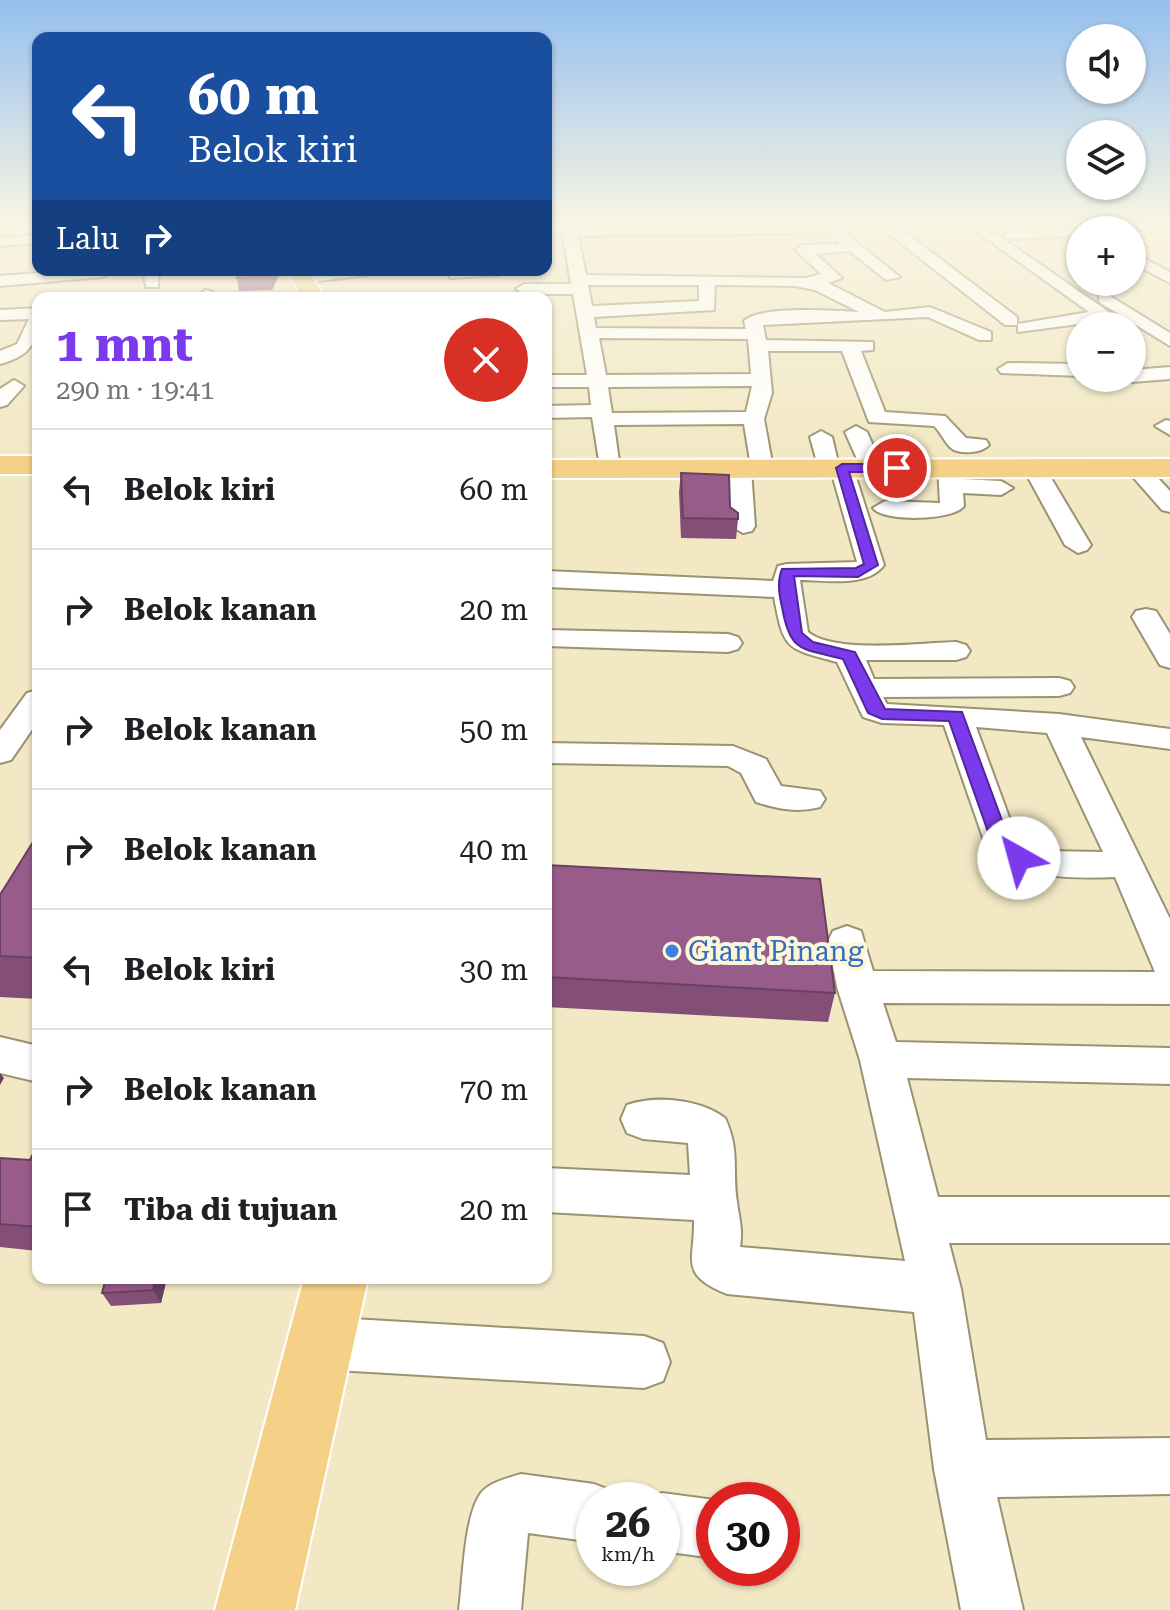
<!DOCTYPE html>
<html lang="id">
<head>
<meta charset="utf-8">
<style>
  body { margin:0; font-family:"Roboto Serif",serif; background:#f6f6f6; color:#202124; height:100vh; display:flex; flex-direction:column; font-size:30px; white-space:nowrap }
  * { box-sizing:border-box; margin:0 }
  p { font-size:26px; color:#757577 }
  .icon { flex:none; width:44px; height:44px; fill:none; stroke:currentColor; stroke-width:2; stroke-linecap:round; stroke-linejoin:round }
  .map { position:relative; flex:1; overflow:hidden }
  .side { position:absolute; left:32px; top:292px; width:520px; height:992px; display:flex; flex-direction:column; background:#fff; border-radius:16px; box-shadow:0 2px 6px #0004 }
  .side>* { flex:none }
  .top-card { position:absolute; left:32px; top:32px; width:520px; height:244px; border-radius:16px; box-shadow:0 2px 6px #0004; background:#1a4fa0; color:#fff; overflow:hidden }
  .fabs { position:absolute; left:1066px; top:24px; display:grid; gap:16px }
  .fabs a { display:grid; place-items:center; width:80px; height:80px; border-radius:50%; background:#fff; box-shadow:0 2px 6px #0004; font-size:40px }
  .speed { position:absolute; left:576px; top:1482px; display:flex; gap:16px; font-size:40px; font-weight:700; text-align:center }
  .speed>* { display:grid; place-content:center; width:104px; height:104px; border-radius:50%; background:#fff; box-shadow:0 2px 6px #0004; line-height:1 }
  .speed small { font-size:20px; font-weight:400 }
  .speed .limit { border:12px solid #d22; background:#fff; color:#111 }
  .pin { position:absolute; display:grid; place-items:center; width:68px; height:68px; color:#fff; margin:-34px; border:4px solid #fff; border-radius:50%; box-shadow:0 2px 8px #0007 }
  .me { position:absolute; width:88px; margin:-44px; rotate:322deg; stroke-linejoin:round; filter:drop-shadow(0 0 6px #0008) }
  .turn { display:flex; align-items:center; gap:28px; height:168px; padding:0 24px; font-size:36px }
  .turn .icon { width:104px; height:104px; stroke-width:2.5 }
  .turn b { display:block; font-size:56px; line-height:68px }
  .then { display:flex; align-items:center; height:76px; padding:0 24px; background:#0003; gap:16px; font-size:30px }
  .round { display:grid; place-items:center; flex:none; width:84px; height:84px; border-radius:42px; background:#f6f6f6 }
  .summary { display:flex; align-items:center; justify-content:space-between; height:136px; padding:0 24px }
  h1 { font-size:48px; font-weight:700; line-height:60px; color:#7c3aed }
  ul { padding:0; list-style:none }
  li { display:flex; align-items:center; gap:24px; height:120px; padding:0 24px; border-top:2px solid #e0e0e0 }
  li div { flex:1 }
  li b { display:block; font-size:30px }
  li em { font-style:normal }
  .map>svg:first-child { display:block }
  .lines { fill:none; stroke-linecap:round; stroke-linejoin:round }
  .minor-casing { stroke:#9b9270; stroke-width:4 }
  .major-casing { stroke:#fff; stroke-width:4 }
  .minor { fill:#fff; fill-rule:evenodd }
  .major { fill:#f5d187; fill-rule:evenodd }
  .wall { fill:#834f77 }
  .shaded-wall { fill:#6a4061 }
  .building { fill:#985c8a; stroke:#6a4061; stroke-width:2 }
  .route { fill:#7c3aed; stroke:#51269a; stroke-width:2 }
  .shop-dot { fill:#3f7fe0; stroke:#fdf5d8; stroke-width:3 }
  .labels { text-anchor:middle; stroke-width:8; stroke-linejoin:round; paint-order:stroke }
  .shop-label { font-size:28px; fill:#366cbe; stroke:#fdf5d8; text-anchor:start }
</style>
</head>
<body>
<div class="map">
<svg width="1170" height="1610" viewBox="0 0 1170 1610">
  <rect width="100%" height="100%" fill="#f2e8c4"/>
  <g class="lines">
    <defs>
      <g id="minor">
        <path d="M561,224H575L576,228L894,224L1017,317V325H1005L883,229L844,232L900,277L886,280L850,251L816,254L842,278L828,283L885,312L930,307L991,332V340H979L928,317L763,325L766,340L873,342V350L861,351L885,412L945,416L966,438L986,440L989,445C982,453 960,455 951,448C944,442 941,432 934,426L869,422L842,351H768L772,393L764,419L773,468L762,475L751,469L755,526L752,531L743,533L731,526L729,468L740,461L751,467L744,424L614,425L620,468L617,473H601L592,417L546,418V406L591,405L589,387H546V375H587L573,294H524L516,289L524,284H571ZM827,233L841,244L803,245L795,250L821,274L806,278L586,275L578,236ZM588,285H699V301L592,306ZM715,285L795,286L815,290L859,312C834,311 761,305 744,321L746,329L596,328L594,317L714,310ZM599,338L748,339L751,374L606,375ZM752,386L746,412L612,413L608,387Z"/>
        <path d="M966,224H982L1129,326H1108L1101,321L1018,332V324L1089,312Z"/>
        <path d="M1170,224V231L1106,230L1113,226Z"/>
        <path d="M1085,229L1080,230V236L1011,239L1004,235L1011,231Z"/>
        <path d="M38,235V243L0,246V238Z"/>
        <path d="M1132,252L1170,272V283L1132,263Z"/>
        <path d="M71,270L111,272L103,277L0,286V276Z"/>
        <path d="M143,270H159L158,287H146Z"/>
        <path d="M328,270H376L368,275L301,283L293,278L301,273Z"/>
        <path d="M458,270H507L499,275L450,278V272Z"/>
        <path d="M205,290L211,291L212,298H196Z"/>
        <path d="M1105,293L1170,333V346L1099,302V294Z"/>
        <path d="M38,308C38,340 34,355 0,364V351L17,344L29,319L0,320V310Z"/>
        <path d="M1008,363L1080,364V376L1001,373L998,369Z"/>
        <path d="M1170,367V379L1132,382L1124,378H1132V370Z"/>
        <path d="M14,380L24,386L7,405L0,407V389Z"/>
        <path d="M1166,420L1170,421V435L1155,426Z"/>
        <path d="M856,426L867,432L883,468L880,473H864L861,468L845,432Z"/>
        <path d="M821,431L832,437L838,462L850,463L853,468L884,565C867,588 825,580 800,580L808,632C835,654 920,643 956,642L966,645L970,651L966,657L956,660H866L874,679L1059,678L1070,681L1074,687L1070,693L1059,696L883,697L887,704L1059,714L1170,729V749L1081,737L1170,919V1004L883,1003L896,1042L1170,1048V1084L907,1078L938,1197H1170V1243H949L961,1289L986,1440L1170,1438V1494L997,1497L1023,1610H961L934,1469L914,1312L727,1294C678,1274 695,1261 694,1220L546,1212V1168L690,1175L688,1143L643,1139L627,1133L621,1119L627,1105C656,1095 700,1099 725,1118C740,1150 732,1169 737,1202C739,1218 743,1229 740,1247L905,1261L860,1060L837,987L828,941L833,931L847,926L861,931L873,971L1155,972L1115,877C1070,879 1029,878 989,855L944,725L882,723L863,717L837,662C786,648 784,651 774,597L546,587V571L773,581L778,566L787,564L857,562L832,474L820,473L810,437ZM976,727L1047,733L1103,852L1047,851L1017,839Z"/>
        <path d="M949,461L960,468L961,479L1001,481L1013,488L1001,495L963,493L964,506C953,521 883,522 873,508L885,501L940,503L938,468Z"/>
        <path d="M1034,461L1045,468L1091,545L1087,550L1078,553L1065,545L1023,468Z"/>
        <path d="M1136,461L1144,463L1170,491V512L1162,510L1125,468Z"/>
        <path d="M1146,609L1156,611L1170,634V668L1160,665L1132,617L1136,611Z"/>
        <path d="M546,630L728,634L738,637L742,643L738,649L728,652L546,646Z"/>
        <path d="M38,690V721L11,760L0,763V730L27,693Z"/>
        <path d="M546,743L733,746L766,759L781,786L820,791L825,799L820,807C797,813 778,809 756,802L741,773L728,766L546,763Z"/>
        <path d="M0,1037L38,1046V1082L0,1073Z"/>
        <path d="M319,1317L644,1336L663,1343L670,1362L663,1381L644,1388L319,1369L301,1361L293,1343L301,1325Z"/>
        <path d="M521,1474L594,1484L615,1492L618,1500H594V1542L528,1533L521,1610H459C463,1581 464,1515 481,1493C490,1482 508,1478 521,1474Z"/>
        <path d="M662,1493L715,1500L714,1558L662,1551V1500H645Z"/>
      </g>
      <g id="major">
        <path d="M287,270H307L320,289L318,298H296L298,289Z"/>
        <rect x="0" y="456" width="38" height="18"/>
        <path d="M1170,459V477L546,478V460Z"/>
        <path d="M304,1278H368L295,1610H215Z"/>
      </g>
    </defs>
    <!-- minor casing -->
    <use href="#minor" class="minor-casing"/>
    <!-- major casing -->
    <use href="#major" class="major-casing"/>
    <!-- minor -->
    <use href="#minor" class="minor"/>
    <!-- major -->
    <use href="#major" class="major"/>
  </g>
  <!-- wall -->
  <g class="wall">
    <path d="M281,270L272,290L239,291L237,278Z"/>
    <path d="M681,473L730,507L738,519L736,539L681,538L679,492Z"/>
    <path d="M38,834V999L0,997V895Z"/>
    <path d="M546,865L835,993L828,1022L546,1007Z"/>
    <path d="M38,1144V1251L0,1247V1158L30,1160Z"/>
    <path d="M167,1278L161,1303L111,1306L102,1293Z"/>
  </g>
  <!-- shaded-wall -->
  <g class="shaded-wall">
    <path d="M273,270H281L272,290L270,277Z"/>
    <path d="M0,1073L4,1078L0,1085Z"/>
    <path d="M156,1278H167L161,1303L153,1290Z"/>
  </g>
  <!-- building -->
  <g class="building">
    <path d="M241,270H273L270,277L237,278Z"/>
    <path d="M681,473L729,475L730,507L738,513V519L683,518Z"/>
    <path d="M38,834V958L0,956V895Z"/>
    <path d="M546,865L820,879L835,993L546,977Z"/>
    <path d="M38,1144V1227L0,1224V1158L30,1160Z"/>
    <path d="M106,1278H156L153,1290L102,1293Z"/>
  </g>
  <!-- sky -->
  <linearGradient id="sky" x2="0" y2="1"><stop stop-color="#95c0ee"/><stop offset="0.5" stop-color="#f9f5e4"/><stop offset="1" stop-color="#f9f5e4" stop-opacity="0"/></linearGradient>
  <rect width="1170" height="449" fill="url(#sky)"/>
  <!-- route -->
  <path class="route" d="M842,464H897L903,468L897,472H849L878,565L858,577L794,576L802,633L813,642L855,652L885,709L962,712L1010,842L1029,858L1026,863H1013L993,846L949,721L882,719L868,713L843,659C801,648 790,653 782,607C779,594 777,581 782,569L856,568L864,564L836,468Z"/>
  <!-- markers -->
  <circle class="shop-dot" cx="672" cy="951" r="8"/>
  <g class="labels">
    <!-- shop labels -->
    <g class="shop-label">
      <text x="688" y="961">Giant Pinang</text>
    </g>
  </g>
</svg>
<div class="fabs">
<a><svg class="icon" aria-label="sound" viewBox="0 0 24 24"><path d="M4 9h4l5-4v14l-5-4H4zM17 9q2 3 0 6"/></svg></a>
<a><svg class="icon" aria-label="layers" viewBox="0 0 24 24"><path d="M12 4l9 5-9 5-9-5zM3 14l9 5 9-5"/></svg></a>
<a>+</a>
<a>−</a>
</div>
<div class="speed"><div>26<small>km/h</small></div><div class="limit">30</div></div>
<div class="pin" style="left:897px;top:468px;background:#d93025"><svg class="icon" aria-label="arrive" viewBox="0 0 24 24"><path d="M6 21V4h12l-3 4 3 4H6"/></svg></div>
<svg class="me" style="left:1019px;top:858px" viewBox="-20 -20 40 40"><circle r="19" fill="#fff"/><path d="M0-13L10 11 0 6-10 11z" fill="#7c3aed"/></svg>
<div class="top-card">
<div class="turn"><svg class="icon" aria-label="left" viewBox="0 0 24 24"><path d="M17 20v-9H6M10 6l-5 5 5 5"/></svg><div><b>60 m</b>Belok kiri</div></div>
<div class="then">Lalu<svg class="icon" aria-label="right" viewBox="0 0 24 24"><path d="M7 20v-9h11M14 6l5 5-5 5"/></svg></div>
</div>
<section class="side">
<div class="summary"><div><h1>1 mnt</h1><p>290 m · 19:41</p></div><a class="round" style="background:#d93025;color:#fff"><svg class="icon" aria-label="close" viewBox="0 0 24 24"><path d="M6 6l12 12M18 6L6 18"/></svg></a></div>
<ul>
<li><svg class="icon" aria-label="left" viewBox="0 0 24 24"><path d="M17 20v-9H6M10 6l-5 5 5 5"/></svg><div><b>Belok kiri</b></div><em>60 m</em></li>
<li><svg class="icon" aria-label="right" viewBox="0 0 24 24"><path d="M7 20v-9h11M14 6l5 5-5 5"/></svg><div><b>Belok kanan</b></div><em>20 m</em></li>
<li><svg class="icon" aria-label="right" viewBox="0 0 24 24"><path d="M7 20v-9h11M14 6l5 5-5 5"/></svg><div><b>Belok kanan</b></div><em>50 m</em></li>
<li><svg class="icon" aria-label="right" viewBox="0 0 24 24"><path d="M7 20v-9h11M14 6l5 5-5 5"/></svg><div><b>Belok kanan</b></div><em>40 m</em></li>
<li><svg class="icon" aria-label="left" viewBox="0 0 24 24"><path d="M17 20v-9H6M10 6l-5 5 5 5"/></svg><div><b>Belok kiri</b></div><em>30 m</em></li>
<li><svg class="icon" aria-label="right" viewBox="0 0 24 24"><path d="M7 20v-9h11M14 6l5 5-5 5"/></svg><div><b>Belok kanan</b></div><em>70 m</em></li>
<li><svg class="icon" aria-label="arrive" viewBox="0 0 24 24"><path d="M6 21V4h12l-3 4 3 4H6"/></svg><div><b>Tiba di tujuan</b></div><em>20 m</em></li>
</ul>
</section>
</div>
</body>
</html>
